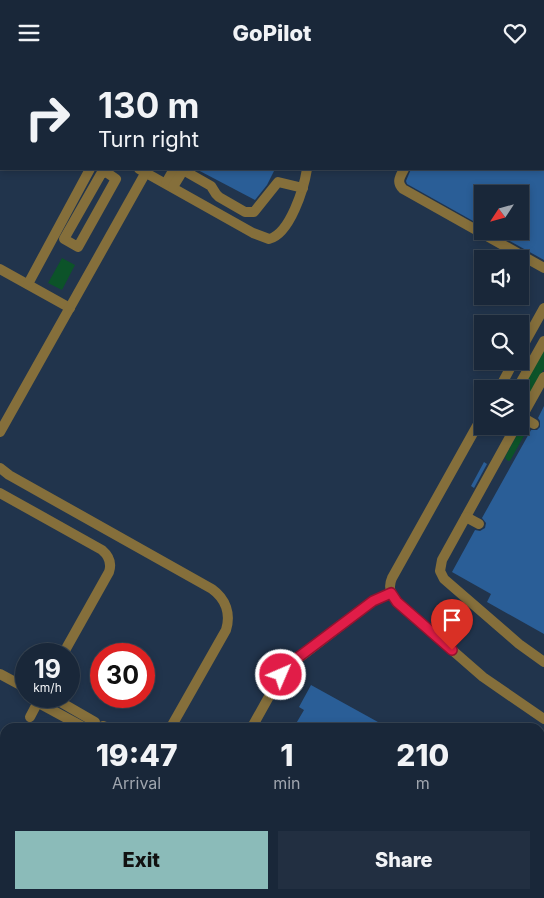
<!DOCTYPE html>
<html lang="en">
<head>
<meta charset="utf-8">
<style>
  body { margin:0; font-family:Inter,sans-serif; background:#222f41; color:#f1f3f6; height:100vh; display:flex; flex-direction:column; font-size:19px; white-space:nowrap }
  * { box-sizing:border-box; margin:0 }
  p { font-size:16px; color:#9fa5ae }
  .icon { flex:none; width:28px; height:28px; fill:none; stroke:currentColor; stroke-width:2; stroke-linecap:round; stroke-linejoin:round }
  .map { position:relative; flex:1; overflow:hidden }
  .panel { position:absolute; left:0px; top:658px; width:545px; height:176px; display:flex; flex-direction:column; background:#192739; border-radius:15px 15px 0 0; box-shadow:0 2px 8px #0003,0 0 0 1px #374453 }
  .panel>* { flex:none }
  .hud { position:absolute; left:0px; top:0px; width:545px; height:105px; box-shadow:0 2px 8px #0003,0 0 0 1px #374453; background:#192739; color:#f1f3f6; overflow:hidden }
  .needle { width:32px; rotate:234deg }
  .fabs { position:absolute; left:474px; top:120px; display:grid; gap:10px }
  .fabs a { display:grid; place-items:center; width:55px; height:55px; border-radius:0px; background:#192739; box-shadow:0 2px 8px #0003,0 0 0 1px #374453; font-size:25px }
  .speed { position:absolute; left:15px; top:578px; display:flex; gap:10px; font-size:25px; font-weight:700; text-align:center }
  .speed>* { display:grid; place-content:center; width:65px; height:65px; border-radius:50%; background:#192739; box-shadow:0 2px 8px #0003,0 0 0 1px #374453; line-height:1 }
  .speed small { font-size:12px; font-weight:400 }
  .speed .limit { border:8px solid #d22; background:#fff; color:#111 }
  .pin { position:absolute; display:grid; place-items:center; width:42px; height:42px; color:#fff; margin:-51px -21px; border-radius:50% 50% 50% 0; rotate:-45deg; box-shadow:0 0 5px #0007 }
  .pin .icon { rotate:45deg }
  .me { position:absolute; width:55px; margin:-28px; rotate:45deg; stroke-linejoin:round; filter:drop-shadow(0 0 4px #0008) }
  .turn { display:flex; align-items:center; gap:18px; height:105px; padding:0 15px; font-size:22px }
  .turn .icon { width:65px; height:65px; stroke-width:2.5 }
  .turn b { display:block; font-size:35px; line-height:42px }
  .eta { display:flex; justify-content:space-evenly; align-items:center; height:85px; text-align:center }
  .eta b { font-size:30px; font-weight:800; line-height:35px }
  .primary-button { display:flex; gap:10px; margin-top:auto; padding:10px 15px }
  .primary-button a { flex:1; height:58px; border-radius:0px; background:#8bbbb9; color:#111; font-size:20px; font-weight:800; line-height:58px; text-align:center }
  .primary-button a+a { background:#222f41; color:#f1f3f6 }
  header { display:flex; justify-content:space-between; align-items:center; height:65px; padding:0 15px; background:#192739; font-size:22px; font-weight:800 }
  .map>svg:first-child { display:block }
  .green { fill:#0c5329 }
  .building { fill:#2a5e97 }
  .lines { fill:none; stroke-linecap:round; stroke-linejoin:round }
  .minor { stroke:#856f3b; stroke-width:10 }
  .route-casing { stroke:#92132f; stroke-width:12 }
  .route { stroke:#e11d48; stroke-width:9 }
</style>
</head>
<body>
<header><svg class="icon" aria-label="menu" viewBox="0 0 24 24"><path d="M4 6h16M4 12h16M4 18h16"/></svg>GoPilot<svg class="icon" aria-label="heart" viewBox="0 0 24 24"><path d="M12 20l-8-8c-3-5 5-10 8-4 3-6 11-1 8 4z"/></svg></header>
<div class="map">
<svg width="544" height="833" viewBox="0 0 544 833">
  <rect width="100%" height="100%" fill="#21344c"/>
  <!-- green -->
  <g class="green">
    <path d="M62,193L75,200L62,225L48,218Z"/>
    <path d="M544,284V304L520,346V326Z"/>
    <path d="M521,367H526L510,396H508L505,393L506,390L517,370Z"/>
  </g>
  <!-- building -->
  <g class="building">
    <path d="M196,104H275L267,120L255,135Z"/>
    <path d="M411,104H544V195L492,166H520V129H482V161L407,119L406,116Z"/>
    <path d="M544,341V569L487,537L491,529L452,507L475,465L480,466L485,463L486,458L482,453L531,365H537L540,362V356L538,353Z"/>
    <path d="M484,397L487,399L474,423L471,421Z"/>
    <path d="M311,620L387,662H294L304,645L299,642Z"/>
  </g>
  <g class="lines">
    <!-- minor -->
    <g class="minor">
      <path d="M161,0L163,1"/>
      <path d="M174,0L177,1"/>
      <path d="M11,1L12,0"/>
      <path d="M91,1L92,0"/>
      <path d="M291,1V0"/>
      <path d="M325,1L326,0"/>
      <path d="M0,5H1"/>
      <path d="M0,26L1,27"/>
      <path d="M0,44H1"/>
      <path d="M139,104L253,168L269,174C290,169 304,123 307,104"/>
      <path d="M404,104C400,112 396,117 403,124L544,203"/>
      <path d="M183,105L211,121L216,129L219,132L245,147H254L278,117L303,123"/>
      <path d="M106,107L116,114L78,182L64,174L101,109L106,107L108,104"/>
      <path d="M166,118L174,104"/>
      <path d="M173,122L184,104"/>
      <path d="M0,204L70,243"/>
      <path d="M28,219L90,104"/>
      <path d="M520,286L544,243"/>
      <path d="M499,324L514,296"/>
      <path d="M517,324L544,276"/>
      <path d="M482,352L392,513C388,522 390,529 397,537L483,612L544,654"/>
      <path d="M522,352L534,359"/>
      <path d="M520,355L544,312"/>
      <path d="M516,361L442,495L440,506L444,514L519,579L544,597"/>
      <path d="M0,367L146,107"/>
      <path d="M0,403L9,410L212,524C226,534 231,549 226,565L171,662"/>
      <path d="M0,428L102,485C109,491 112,498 109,507L63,589"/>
      <path d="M466,452L479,459"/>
      <path d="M0,609L26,623"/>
      <path d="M33,631L37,637L83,662"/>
      <path d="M50,631L95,657"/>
      <path d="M30,652L40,633"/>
      <path d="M103,661L106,662"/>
      <path d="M252,662L281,610L290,600L373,536L391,528"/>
      <path d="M74,833L77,829"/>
      <path d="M157,833L159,829"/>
    </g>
  </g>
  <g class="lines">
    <defs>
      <path id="route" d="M281,610L296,594L373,536L391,528L397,537L452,585"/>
    </defs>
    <!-- route casing -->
    <use href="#route" class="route-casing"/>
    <!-- route -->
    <use href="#route" class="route"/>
  </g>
</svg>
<div class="fabs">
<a><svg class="needle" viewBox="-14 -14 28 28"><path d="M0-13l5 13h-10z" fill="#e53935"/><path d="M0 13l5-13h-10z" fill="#9fa5ae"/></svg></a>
<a><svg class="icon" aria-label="sound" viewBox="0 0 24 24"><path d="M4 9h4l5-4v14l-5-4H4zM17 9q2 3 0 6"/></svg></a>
<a><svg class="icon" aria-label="search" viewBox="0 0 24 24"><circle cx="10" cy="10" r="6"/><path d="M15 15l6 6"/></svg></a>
<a><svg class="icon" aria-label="layers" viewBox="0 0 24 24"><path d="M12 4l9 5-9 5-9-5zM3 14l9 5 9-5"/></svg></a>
</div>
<div class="speed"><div>19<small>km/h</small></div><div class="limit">30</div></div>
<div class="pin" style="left:452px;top:585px;background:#d93025"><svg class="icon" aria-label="arrive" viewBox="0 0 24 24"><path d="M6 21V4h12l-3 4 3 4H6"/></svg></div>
<svg class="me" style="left:281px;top:610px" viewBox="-20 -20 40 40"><circle r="17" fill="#e11d48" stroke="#fff" stroke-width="3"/><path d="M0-11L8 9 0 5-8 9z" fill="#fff"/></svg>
<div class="hud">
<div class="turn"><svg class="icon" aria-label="right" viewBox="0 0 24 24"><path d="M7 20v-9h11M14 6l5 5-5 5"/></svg><div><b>130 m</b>Turn right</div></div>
</div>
<section class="panel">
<div class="eta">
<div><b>19:47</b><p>Arrival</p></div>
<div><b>1</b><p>min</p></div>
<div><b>210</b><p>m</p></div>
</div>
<div class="primary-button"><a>Exit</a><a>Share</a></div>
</section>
</div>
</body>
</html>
